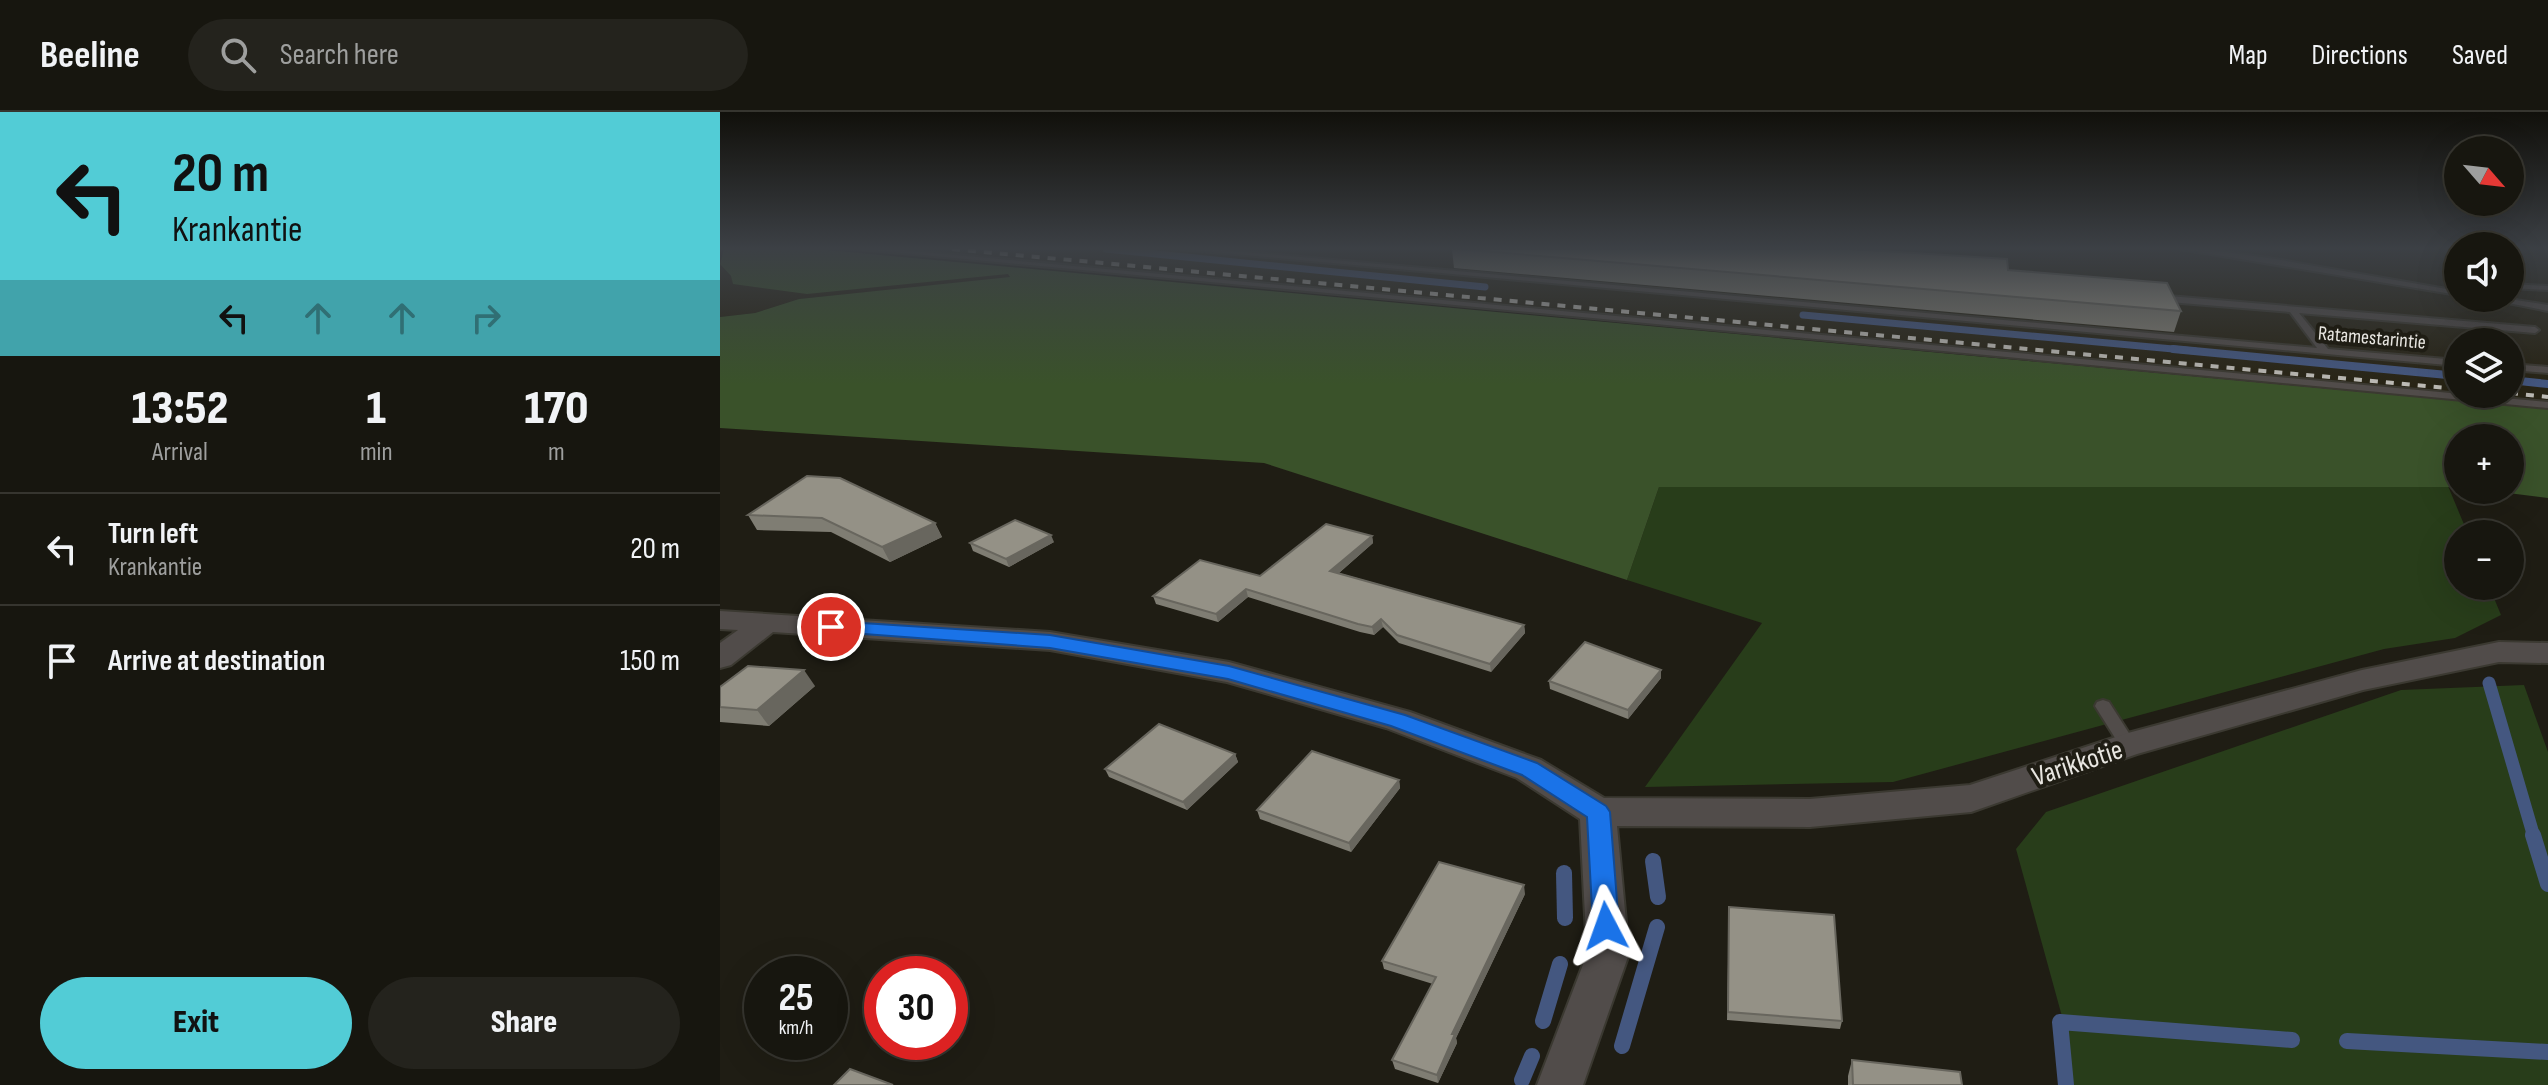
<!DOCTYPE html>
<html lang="en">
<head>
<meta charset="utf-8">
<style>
  body { margin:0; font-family:"Sofia Sans Condensed",sans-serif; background:#24231d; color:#f1f3f6; height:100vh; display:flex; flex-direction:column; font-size:30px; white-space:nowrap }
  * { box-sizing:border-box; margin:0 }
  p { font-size:26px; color:#9e9f9e }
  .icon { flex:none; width:44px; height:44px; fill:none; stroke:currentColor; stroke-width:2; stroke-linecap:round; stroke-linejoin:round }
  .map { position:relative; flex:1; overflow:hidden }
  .panel { display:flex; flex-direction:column; background:#17160f; width:720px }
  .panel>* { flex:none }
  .top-card { background:#52ccd6; color:#111; overflow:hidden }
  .needle { width:52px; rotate:118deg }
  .fabs { position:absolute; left:1724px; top:24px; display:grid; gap:16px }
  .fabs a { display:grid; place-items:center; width:80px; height:80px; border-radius:50%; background:#17160f; box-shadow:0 8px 32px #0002,0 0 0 2px #36352f; font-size:40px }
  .speed { position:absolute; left:24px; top:844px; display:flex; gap:16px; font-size:40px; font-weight:700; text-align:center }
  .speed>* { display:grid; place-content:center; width:104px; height:104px; border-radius:50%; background:#17160f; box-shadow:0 8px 32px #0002,0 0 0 2px #36352f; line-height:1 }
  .speed small { font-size:20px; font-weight:400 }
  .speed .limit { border:12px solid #d22; background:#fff; color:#111 }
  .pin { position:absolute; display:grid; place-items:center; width:68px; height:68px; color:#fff; margin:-34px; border:4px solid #fff; border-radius:50%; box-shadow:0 2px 8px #0007 }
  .me { position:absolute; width:88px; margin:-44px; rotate:356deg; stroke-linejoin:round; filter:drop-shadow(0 0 6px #0008) }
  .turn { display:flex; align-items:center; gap:28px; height:168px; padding:0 40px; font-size:36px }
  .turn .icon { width:104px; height:104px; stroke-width:2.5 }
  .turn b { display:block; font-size:56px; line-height:68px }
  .lanes { display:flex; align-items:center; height:76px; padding:0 40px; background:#0003; justify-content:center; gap:40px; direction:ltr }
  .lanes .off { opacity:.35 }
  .eta { display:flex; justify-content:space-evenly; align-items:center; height:136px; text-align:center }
  .eta b { font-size:48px; font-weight:800; line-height:56px }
  .action { display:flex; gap:16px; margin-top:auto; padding:16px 40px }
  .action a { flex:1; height:92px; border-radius:48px; background:#52ccd6; color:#111; font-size:32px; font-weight:800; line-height:92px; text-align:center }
  .action a+a { background:#24231d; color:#f1f3f6 }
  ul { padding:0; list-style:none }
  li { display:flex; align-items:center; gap:24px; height:112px; padding:0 40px; border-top:2px solid #36352f }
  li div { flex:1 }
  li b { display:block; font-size:30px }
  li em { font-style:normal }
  header { display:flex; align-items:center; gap:48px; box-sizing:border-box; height:112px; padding:0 40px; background:#17160f; border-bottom:2px solid #36352f }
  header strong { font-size:38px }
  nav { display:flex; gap:44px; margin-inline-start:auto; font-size:28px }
  .search { width:560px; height:72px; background:#24231d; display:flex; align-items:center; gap:20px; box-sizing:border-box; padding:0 28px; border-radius:44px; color:#9e9f9e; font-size:30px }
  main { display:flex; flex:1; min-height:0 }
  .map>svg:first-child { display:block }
  .built { fill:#282415; fill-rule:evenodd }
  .green { fill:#283d1a }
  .forest { fill:#3a522a }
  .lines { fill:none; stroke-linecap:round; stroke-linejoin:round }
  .stream-far3 { stroke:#445780; stroke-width:7 }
  .stream-far2 { stroke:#445780; stroke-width:8 }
  .stream-far1 { stroke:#445780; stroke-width:13 }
  .stream { stroke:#445780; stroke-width:16 }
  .service-casing { stroke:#3b3931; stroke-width:4 }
  .minor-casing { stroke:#3b3931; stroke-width:4 }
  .service { fill:#514c4a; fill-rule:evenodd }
  .minor { fill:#514c4a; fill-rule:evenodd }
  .rail { stroke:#bebcb6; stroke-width:4; stroke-dasharray:8 8; stroke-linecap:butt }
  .wall { fill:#7f7d73 }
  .shaded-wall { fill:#68665e }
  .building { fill:#949186; stroke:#68665e; stroke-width:2 }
  .route { fill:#1a73e8; stroke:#114b97; stroke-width:2 }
  .labels { text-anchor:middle; stroke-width:8; stroke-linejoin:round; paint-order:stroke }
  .far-street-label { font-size:20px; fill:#e8e6e1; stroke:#1f1d14 }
  .near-street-label { font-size:28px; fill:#e8e6e1; stroke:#1f1d14 }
</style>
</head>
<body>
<header>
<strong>Beeline</strong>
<div class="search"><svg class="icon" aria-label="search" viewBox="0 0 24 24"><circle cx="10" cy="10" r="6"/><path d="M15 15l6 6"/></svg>Search here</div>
<nav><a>Map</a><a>Directions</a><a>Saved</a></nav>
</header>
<main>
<section class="panel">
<div class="top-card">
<div class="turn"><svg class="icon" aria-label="left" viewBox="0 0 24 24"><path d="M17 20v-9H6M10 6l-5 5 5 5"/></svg><div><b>20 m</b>Krankantie</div></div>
<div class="lanes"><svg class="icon" aria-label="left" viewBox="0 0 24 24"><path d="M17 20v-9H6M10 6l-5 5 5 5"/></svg><svg class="icon off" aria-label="ahead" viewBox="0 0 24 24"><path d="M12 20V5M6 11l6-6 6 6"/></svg><svg class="icon off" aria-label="ahead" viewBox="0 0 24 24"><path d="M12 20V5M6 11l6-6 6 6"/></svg><svg class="icon off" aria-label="right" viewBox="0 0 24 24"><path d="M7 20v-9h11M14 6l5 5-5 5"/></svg></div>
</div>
<div class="eta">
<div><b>13:52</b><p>Arrival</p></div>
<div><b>1</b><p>min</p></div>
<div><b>170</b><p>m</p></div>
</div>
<ul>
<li><svg class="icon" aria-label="left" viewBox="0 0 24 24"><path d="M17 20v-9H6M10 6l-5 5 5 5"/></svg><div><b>Turn left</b><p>Krankantie</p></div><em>20 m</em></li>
<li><svg class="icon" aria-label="arrive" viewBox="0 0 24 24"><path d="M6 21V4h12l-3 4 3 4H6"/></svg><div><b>Arrive at destination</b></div><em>150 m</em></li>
</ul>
<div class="action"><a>Exit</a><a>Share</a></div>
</section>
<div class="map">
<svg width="1828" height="973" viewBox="0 0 1828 973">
  <rect width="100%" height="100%" fill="#1f1d14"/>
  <!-- built -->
  <g class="built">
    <path d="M114,137H1738V186H1790V137H1828V297ZM1738,230H1790V282H1738Z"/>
    <path d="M0,152L11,164L288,162L290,166L79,187L35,201L0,205Z"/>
  </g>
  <!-- green -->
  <g class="green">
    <path d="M1728,374L1748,422H1738V474H1769L1781,503L1735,526L1664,537L1173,670L925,675L1042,511L907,468L939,375Z"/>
    <path d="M1804,573L1828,640V973H1347L1343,908L1296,737L1326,700L1681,578Z"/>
  </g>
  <!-- forest -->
  <path class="forest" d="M4,137H95L1828,297V386L1764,378H1790V326H1738V375H939L907,468L544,351L0,316V205L35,201L79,187L290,165L288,162L87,182L13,172L11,164L0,152Z"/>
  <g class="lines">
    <!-- stream-far3 -->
    <g class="stream-far3">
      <path d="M386,137L765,175"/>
      <path d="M1083,203L1475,239"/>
    </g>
    <!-- stream-far2 -->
    <g class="stream-far2">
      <path d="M1453,237L1738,264"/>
      <path d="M1790,268L1828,272"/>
    </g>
    <!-- stream-far1 -->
    <path class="stream-far1" d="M1769,571L1814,725"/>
    <!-- stream -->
    <g class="stream">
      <path d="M1813,723L1828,772"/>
      <path d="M933,749L938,785"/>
      <path d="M844,761L845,806"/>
      <path d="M823,909L840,852"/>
      <path d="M1627,929L1828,940"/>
      <path d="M902,934L937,815"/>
      <path d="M802,968L812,944"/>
      <path d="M1346,973L1340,910L1572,928"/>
    </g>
    <defs>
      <g id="service">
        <path d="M140,137H170L1828,290V296Z"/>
        <path d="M460,137H491L1597,236L1570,200L1437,189L1433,186L1437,183L1815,215L1819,218L1815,221L1579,201L1608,237L1738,248V254Z"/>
        <path d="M1460,137H1483L1555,147L1738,179V183Z"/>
        <path d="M1790,172L1828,174V178L1790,176Z"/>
        <path d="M1763,186H1782L1828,193V199Z"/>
        <path d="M1790,252L1828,255V261L1790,258Z"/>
        <path d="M1383,588L1389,590L1414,629L1416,633L1414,637L1408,639L1402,637L1375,594L1377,590Z"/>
      </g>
      <path id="minor" d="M0,499L330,520L509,550L690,600L821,648L884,686L1090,687L1250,673L1408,621L1642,558L1779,530L1828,531V551L1779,550L1643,578L1417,642L1251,700L1090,715L897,714L909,842L863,973H817L867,842L860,707L797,666L666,616L507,570L330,538L53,520L11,553L0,556V531L18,518L0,517Z"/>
    </defs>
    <!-- service casing -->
    <use href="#service" class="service-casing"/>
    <!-- minor casing -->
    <use href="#minor" class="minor-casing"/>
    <!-- service -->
    <use href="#service" class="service"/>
    <!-- minor -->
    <use href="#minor" class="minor"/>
    <!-- rail -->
    <g class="rail">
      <path d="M232,137L1738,277"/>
      <path d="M1790,281L1828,285"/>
    </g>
  </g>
  <!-- wall -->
  <g class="wall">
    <path d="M732,137L1288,158L1461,199L1454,220L734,156Z"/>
    <path d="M28,403L215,411L222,425L170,450L111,420L37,418Z"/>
    <path d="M652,424L653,431L619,461L804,513L805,521L771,560L679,531L663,515L654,523L640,520L528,485L498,510L436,492L433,484L540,464Z"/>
    <path d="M334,430L289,455L253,439L250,431Z"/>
    <path d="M941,566L908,607L830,577L829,569Z"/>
    <path d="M95,574L49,614L0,610V575Z"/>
    <path d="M515,642L518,650L467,698L389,665L385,657Z"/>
    <path d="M679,668L680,676L631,740L540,707L537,698Z"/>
    <path d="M805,782L736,926L737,931L718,971L675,957L672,948L713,872L664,857L662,849Z"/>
    <path d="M1009,795L1122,909L1120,917L1007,908Z"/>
    <path d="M1132,948L1242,973H1128V964Z"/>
  </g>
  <!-- shaded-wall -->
  <g class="shaded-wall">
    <path d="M215,411L222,425L170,450L162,435Z"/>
    <path d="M331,423L334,430L289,455L286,447Z"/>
    <path d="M652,424L653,431L612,467L610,459Z"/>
    <path d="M526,477L528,485L498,510L496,502Z"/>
    <path d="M661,507L663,515L654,523L652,515Z"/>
    <path d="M804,513L805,521L771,560L770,552Z"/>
    <path d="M84,558L95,574L49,614L37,598Z"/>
    <path d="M941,558V566L908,607V598Z"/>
    <path d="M515,642L518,650L467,698L463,690Z"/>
    <path d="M679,668L680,676L631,740L629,731Z"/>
    <path d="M804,773L805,782L736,926L737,931L718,971L717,963L732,922Z"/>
  </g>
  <!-- building -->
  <g class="building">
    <path d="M738,137H1131L1287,147L1288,158L1447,171L1461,199Z"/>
    <path d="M87,364L120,366L215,411L162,435L102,406L28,403Z"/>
    <path d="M295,408L331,423L286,447L250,431Z"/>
    <path d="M606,412L652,424L610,459L804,513L770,552L677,523L661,507L652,515L638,512L526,477L496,502L433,484L480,448L540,464Z"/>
    <path d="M865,530L941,558L908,598L829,569Z"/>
    <path d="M28,554L84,558L37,598L0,595V575Z"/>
    <path d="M439,612L515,642L463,690L385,657Z"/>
    <path d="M592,639L679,668L629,731L537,698Z"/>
    <path d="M719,750L804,773L732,922H735L717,963L672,948L716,865L662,849Z"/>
    <path d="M1009,795L1114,803L1122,909L1008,900Z"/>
    <path d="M1132,948L1240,960L1242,973H1133Z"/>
    <path d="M130,957L173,973H114Z"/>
  </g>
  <!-- sky -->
  <linearGradient id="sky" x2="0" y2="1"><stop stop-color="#11100b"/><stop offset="0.5" stop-color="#3c4045"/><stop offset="1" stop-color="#3c4045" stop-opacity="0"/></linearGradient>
  <rect width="1828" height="273" fill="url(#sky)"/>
  <!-- route -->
  <path class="route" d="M111,509L330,523L509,554L685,603L817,651L886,694L890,700L899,814L895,822L886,825L876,822L873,814L867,705L802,663L671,614L508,567L330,536L104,519L102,515Z"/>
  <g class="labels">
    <!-- far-street labels -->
    <g class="far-street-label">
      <text transform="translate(1652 225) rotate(5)" y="7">Ratamestarintie</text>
    </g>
    <!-- near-street labels -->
    <g class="near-street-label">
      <text transform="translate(1357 650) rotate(-18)" y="10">Varikkotie</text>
    </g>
  </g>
</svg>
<div class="fabs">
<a><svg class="needle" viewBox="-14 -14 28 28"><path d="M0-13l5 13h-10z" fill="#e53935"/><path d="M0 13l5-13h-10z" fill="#9e9f9e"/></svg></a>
<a><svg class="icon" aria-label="sound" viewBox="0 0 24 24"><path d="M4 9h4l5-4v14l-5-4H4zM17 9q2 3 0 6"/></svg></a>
<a><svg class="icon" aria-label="layers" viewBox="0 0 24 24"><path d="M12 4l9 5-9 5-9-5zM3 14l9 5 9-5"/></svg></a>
<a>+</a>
<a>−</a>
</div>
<div class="speed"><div>25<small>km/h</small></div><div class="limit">30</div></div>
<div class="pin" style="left:111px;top:515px;background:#d93025"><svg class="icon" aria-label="arrive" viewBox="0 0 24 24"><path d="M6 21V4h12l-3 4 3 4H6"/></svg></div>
<svg class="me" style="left:886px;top:814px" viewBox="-20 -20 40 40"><path d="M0-17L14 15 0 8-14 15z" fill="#1a73e8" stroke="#fff" stroke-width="4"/></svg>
</div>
</main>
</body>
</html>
